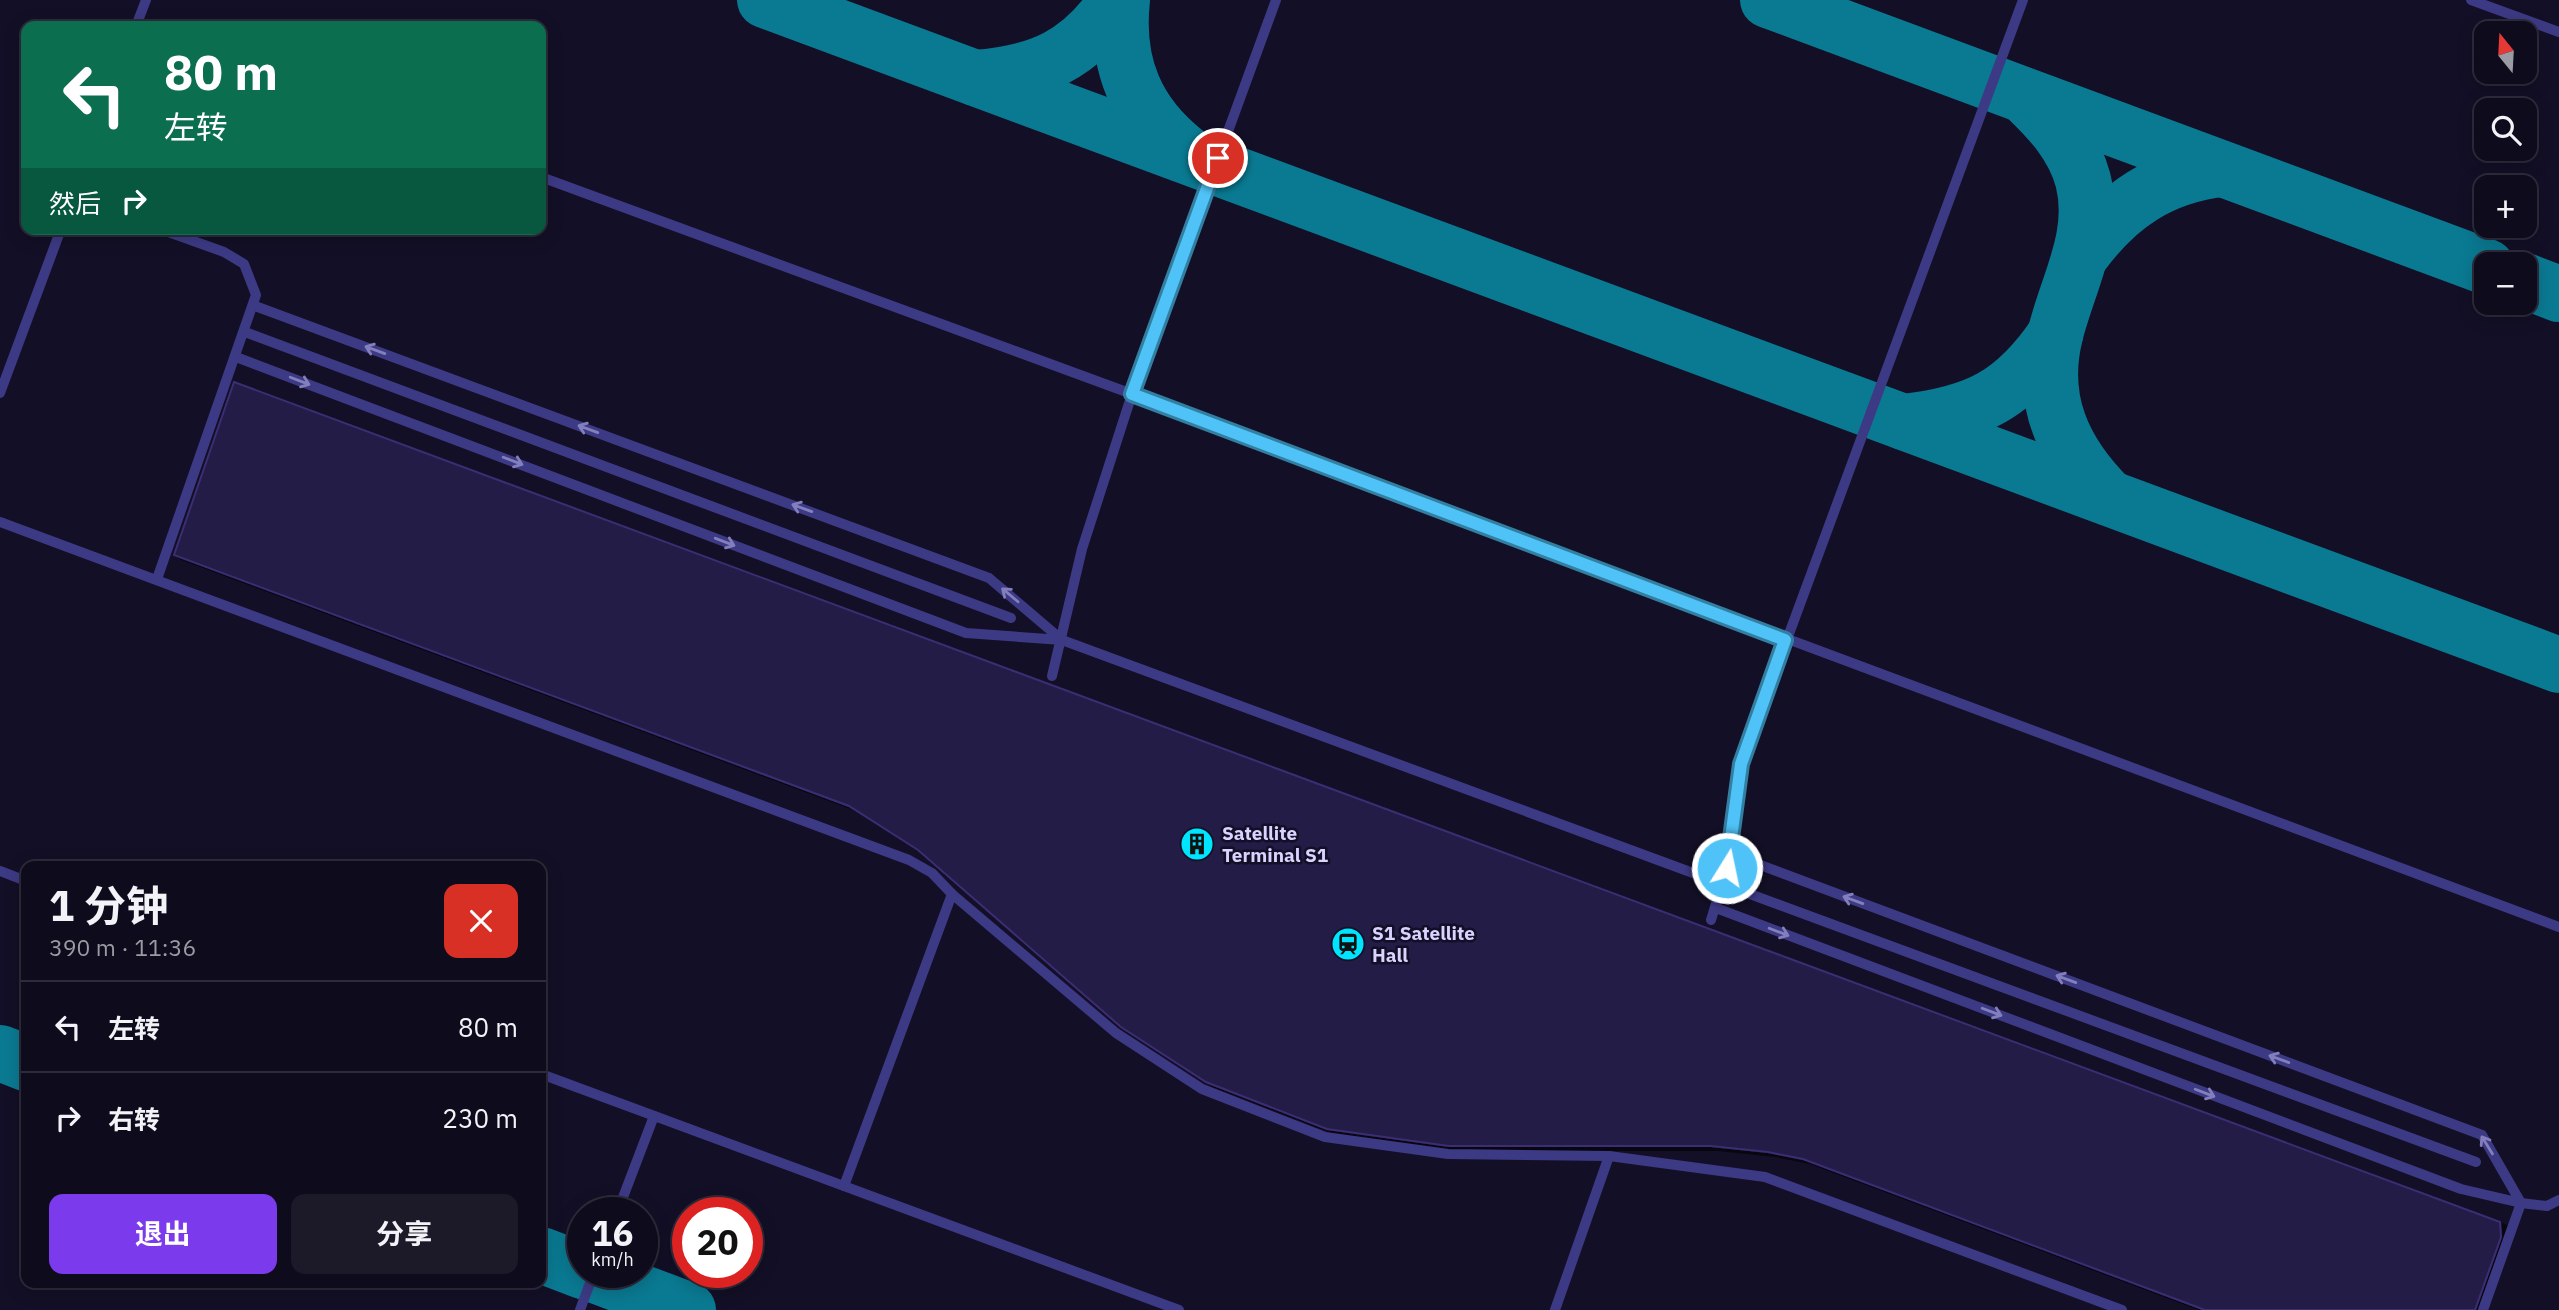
<!DOCTYPE html>
<html lang="zh">
<head>
<meta charset="utf-8">
<style>
  body { margin:0; font-family:"IBM Plex Sans","Noto Sans SC",sans-serif; background:#1c1929; color:#f1f3f6; height:100vh; display:flex; flex-direction:column; font-size:26px; white-space:nowrap }
  * { box-sizing:border-box; margin:0 }
  p { font-size:23px; color:#9b9ba3 }
  .icon { flex:none; width:38px; height:38px; fill:none; stroke:currentColor; stroke-width:2; stroke-linecap:round; stroke-linejoin:round }
  .map { position:relative; flex:1; overflow:hidden }
  .details { position:absolute; left:21px; top:861px; width:525px; height:427px; display:flex; flex-direction:column; background:#0e0b1c; border-radius:14px; box-shadow:0 4px 18px #0003,0 0 0 2px #2e2b3b }
  .details>* { flex:none }
  .guide { position:absolute; left:21px; top:21px; width:525px; height:214px; border-radius:14px; box-shadow:0 4px 18px #0003,0 0 0 2px #2e2b3b; background:#0b6e4f; color:#fff; overflow:hidden }
  .needle { width:46px; rotate:342deg }
  .controls { position:absolute; left:2474px; top:21px; display:grid; gap:14px }
  .controls a { display:grid; place-items:center; width:63px; height:63px; border-radius:14px; background:#0e0b1c; box-shadow:0 4px 18px #0003,0 0 0 2px #2e2b3b; font-size:35px }
  .speed { position:absolute; left:567px; top:1197px; display:flex; gap:14px; font-size:35px; font-weight:700; text-align:center }
  .speed>* { display:grid; place-content:center; width:91px; height:91px; border-radius:50%; background:#0e0b1c; box-shadow:0 4px 18px #0003,0 0 0 2px #2e2b3b; line-height:1 }
  .speed small { font-size:18px; font-weight:400 }
  .speed .limit { border:10px solid #d22; background:#fff; color:#111 }
  .pin { position:absolute; display:grid; place-items:center; width:60px; height:60px; color:#fff; margin:-30px; border:4px solid #fff; border-radius:50%; box-shadow:0 2px 7px #0007 }
  .me { position:absolute; width:77px; margin:-38px; rotate:10deg; stroke-linejoin:round; filter:drop-shadow(0 0 5px #0008) }
  .turn { display:flex; align-items:center; gap:24px; height:147px; padding:0 28px; font-size:32px }
  .turn .icon { width:91px; height:91px; stroke-width:2.5 }
  .turn b { display:block; font-size:49px; line-height:60px }
  .then { display:flex; align-items:center; height:66px; padding:0 28px; background:#0003; gap:14px; font-size:26px }
  .round { display:grid; place-items:center; flex:none; width:74px; height:74px; border-radius:14px; background:#1c1929 }
  .head { display:flex; align-items:center; justify-content:space-between; height:119px; padding:0 28px }
  h1 { font-size:42px; font-weight:700; line-height:52px }
  .action { display:flex; gap:14px; margin-top:auto; padding:14px 28px }
  .action a { flex:1; height:80px; border-radius:14px; background:#7c3aed; color:#fff; font-size:28px; font-weight:700; line-height:80px; text-align:center }
  .action a+a { background:#1c1929; color:#f1f3f6 }
  ul { padding:0; list-style:none }
  li { display:flex; align-items:center; gap:21px; height:91px; padding:0 28px; border-top:2px solid #2e2b3b }
  li div { flex:1 }
  li b { display:block; font-size:26px }
  li em { font-style:normal }
  .map>svg:first-child { display:block }
  .lines { fill:none; stroke-linecap:round; stroke-linejoin:round }
  .taxiway { stroke:#0a7a92; stroke-width:56 }
  .building { fill:#241b47; stroke:#3b2d73; stroke-width:2; filter:url(#shadow) }
  .lane { stroke:#3d3a85; stroke-width:10 }
  .oneway { stroke:#837fbc }
  .route-casing { stroke:#337fa1; stroke-width:18 }
  .route { stroke:#4fc3f7; stroke-width:12 }
  .labels { text-anchor:middle; stroke-width:5; stroke-linejoin:round; paint-order:stroke }
  .poi-label { font-size:19px; font-weight:bold; fill:#d9d4ff; stroke:#130f26; text-anchor:start }
</style>
</head>
<body>
<div class="map">
<svg width="2559" height="1310" viewBox="0 0 2559 1310">
  <defs>
    <filter id="shadow"><feDropShadow dx="7" dy="4" stdDeviation="0" flood-color="#0009"/></filter>
  </defs>
  <rect width="100%" height="100%" fill="#130f26"/>
  <g class="lines">
    <!-- taxiway -->
    <g class="taxiway">
      <path d="M765,0L2559,665"/>
      <path d="M1122,0C1115,64 1136,114 1186,153"/>
      <path d="M1768,0L2487,267"/>
      <path d="M975,78C1039,73 1081,55 1117,0"/>
      <path d="M2026,97C2051,121 2074,146 2083,180C2097,236 2068,282 2055,335C2039,400 2063,452 2109,498"/>
      <path d="M2082,254C2118,205 2161,176 2222,169"/>
      <path d="M2525,281L2559,294"/>
      <path d="M1904,422C1976,414 2014,395 2055,335"/>
      <path d="M0,1053L26,1063"/>
      <path d="M541,1255L583,1271"/>
      <path d="M587,1272L688,1310"/>
    </g>
  </g>
  <!-- building -->
  <path class="building" d="M234,382L2500,1222L2501,1237L2475,1310H2205L1803,1159L1768,1152L1711,1146H1449L1327,1129L1206,1082L1121,1027L918,850L849,806L174,555Z"/>
  <g class="lines">
    <!-- lane -->
    <g class="lane">
      <path d="M2471,0L2559,32"/>
      <path d="M136,26L146,0"/>
      <path d="M541,177L1132,394L2559,927"/>
      <path d="M255,306L989,578L1062,640"/>
      <path d="M245,332L1011,618"/>
      <path d="M236,357L966,633L1062,640L2476,1162"/>
      <path d="M0,393L61,229"/>
      <path d="M0,522L909,860L932,873L952,894L1116,1033L1202,1089L1325,1137L1448,1154L1609,1156L1765,1177L2122,1310"/>
      <path d="M157,579L256,295L244,264L224,252L160,229"/>
      <path d="M1052,676L1082,549L1132,394L1276,0"/>
      <path d="M1731,854L2482,1135L2521,1203"/>
      <path d="M0,871L26,881"/>
      <path d="M1716,908L2461,1189L2521,1203"/>
      <path d="M1711,920L1731,854L1741,764L2023,0"/>
      <path d="M541,1074L1179,1310"/>
      <path d="M844,1186L952,894"/>
      <path d="M617,1213L654,1116"/>
      <path d="M580,1310L594,1272"/>
      <path d="M1555,1310L1609,1156"/>
      <path d="M2483,1310L2521,1203L2547,1206L2559,1200"/>
    </g>
  </g>
  <!-- one-way arrows -->
  <defs><path id="oneway-shaft" d="M-6 0H5M1.5-3L5.5 0L1.5 3" fill="none" stroke-width="1.6" stroke-linecap="round" stroke-linejoin="round" transform="scale(1.75)"/></defs>
  <g class="oneway">
    <use href="#oneway-shaft" transform="translate(375 350) rotate(-160)"/>
    <use href="#oneway-shaft" transform="translate(300 381) rotate(21)"/>
    <use href="#oneway-shaft" transform="translate(588 429) rotate(-160)"/>
    <use href="#oneway-shaft" transform="translate(513 461) rotate(21)"/>
    <use href="#oneway-shaft" transform="translate(802 508) rotate(-160)"/>
    <use href="#oneway-shaft" transform="translate(725 542) rotate(21)"/>
    <use href="#oneway-shaft" transform="translate(1010 595) rotate(-140)"/>
    <use href="#oneway-shaft" transform="translate(1853 900) rotate(-160)"/>
    <use href="#oneway-shaft" transform="translate(1779 932) rotate(21)"/>
    <use href="#oneway-shaft" transform="translate(2066 979) rotate(-160)"/>
    <use href="#oneway-shaft" transform="translate(1992 1012) rotate(21)"/>
    <use href="#oneway-shaft" transform="translate(2279 1059) rotate(-160)"/>
    <use href="#oneway-shaft" transform="translate(2205 1093) rotate(21)"/>
    <use href="#oneway-shaft" transform="translate(2487 1145) rotate(-122)"/>
  </g>
  <g class="lines">
    <defs>
      <path id="route" d="M1218,158L1132,394L1785,640L1741,764L1727,868"/>
    </defs>
    <!-- route casing -->
    <use href="#route" class="route-casing"/>
    <!-- route -->
    <use href="#route" class="route"/>
  </g>
  <!-- icons -->
  <defs>
    <symbol id="building-disc" viewBox="-11 -11 22 22"><circle r="9.5" fill="#00e5ff" stroke="#130f26"/><path d="M-4-6H4V6H1V3H-1V6H-4ZM-2.5-4.3h1.7v1.8h-1.7ZM.8-4.3h1.7v1.8H.8ZM-2.5-1h1.7V.8h-1.7ZM.8-1h1.7V.8H.8Z" fill="#111"/></symbol>
    <symbol id="station-disc" viewBox="-11 -11 22 22"><circle r="9.5" fill="#00e5ff" stroke="#130f26"/><path d="M-3-6H3Q5-6 5-4V2Q5 4 3 4L4.5 6H3L1.5 4h-3L-3 6H-4.5L-3 4Q-5 4-5 2V-4Q-5-6-3-6ZM-3.5-4v3h7v-3ZM-3.5 1v1.5H-2V1ZM2 1v1.5H3.5V1Z" fill="#111"/></symbol>
  </defs>
  <g fill-rule="evenodd">
    <use href="#building-disc" x="1178" y="825" width="38" height="38"/>
    <use href="#station-disc" x="1329" y="925" width="38" height="38"/>
  </g>
  <g class="labels">
    <!-- poi labels -->
    <g class="poi-label">
      <text x="1222" y="840">Satellite<tspan x="1222" dy="22">Terminal S1</tspan></text>
      <text x="1372" y="940">S1 Satellite<tspan x="1372" dy="22">Hall</tspan></text>
    </g>
  </g>
</svg>
<div class="controls">
<a><svg class="needle" viewBox="-14 -14 28 28"><path d="M0-13l5 13h-10z" fill="#e53935"/><path d="M0 13l5-13h-10z" fill="#9b9ba3"/></svg></a>
<a><svg class="icon" aria-label="search" viewBox="0 0 24 24"><circle cx="10" cy="10" r="6"/><path d="M15 15l6 6"/></svg></a>
<a>+</a>
<a>−</a>
</div>
<div class="speed"><div>16<small>km/h</small></div><div class="limit">20</div></div>
<div class="pin" style="left:1218px;top:158px;background:#d93025"><svg class="icon" aria-label="arrive" viewBox="0 0 24 24"><path d="M6 21V4h12l-3 4 3 4H6"/></svg></div>
<svg class="me" style="left:1727px;top:868px" viewBox="-20 -20 40 40"><circle r="17" fill="#4fc3f7" stroke="#fff" stroke-width="3"/><path d="M0-11L8 9 0 5-8 9z" fill="#fff"/></svg>
<div class="guide">
<div class="turn"><svg class="icon" aria-label="left" viewBox="0 0 24 24"><path d="M17 20v-9H6M10 6l-5 5 5 5"/></svg><div><b>80 m</b>左转</div></div>
<div class="then">然后<svg class="icon" aria-label="right" viewBox="0 0 24 24"><path d="M7 20v-9h11M14 6l5 5-5 5"/></svg></div>
</div>
<section class="details">
<div class="head"><div><h1>1 分钟</h1><p>390 m · 11:36</p></div><a class="round" style="background:#d93025;color:#fff"><svg class="icon" aria-label="close" viewBox="0 0 24 24"><path d="M6 6l12 12M18 6L6 18"/></svg></a></div>
<ul>
<li><svg class="icon" aria-label="left" viewBox="0 0 24 24"><path d="M17 20v-9H6M10 6l-5 5 5 5"/></svg><div><b>左转</b></div><em>80 m</em></li>
<li><svg class="icon" aria-label="right" viewBox="0 0 24 24"><path d="M7 20v-9h11M14 6l5 5-5 5"/></svg><div><b>右转</b></div><em>230 m</em></li>
</ul>
<div class="action"><a>退出</a><a>分享</a></div>
</section>
</div>
</body>
</html>
